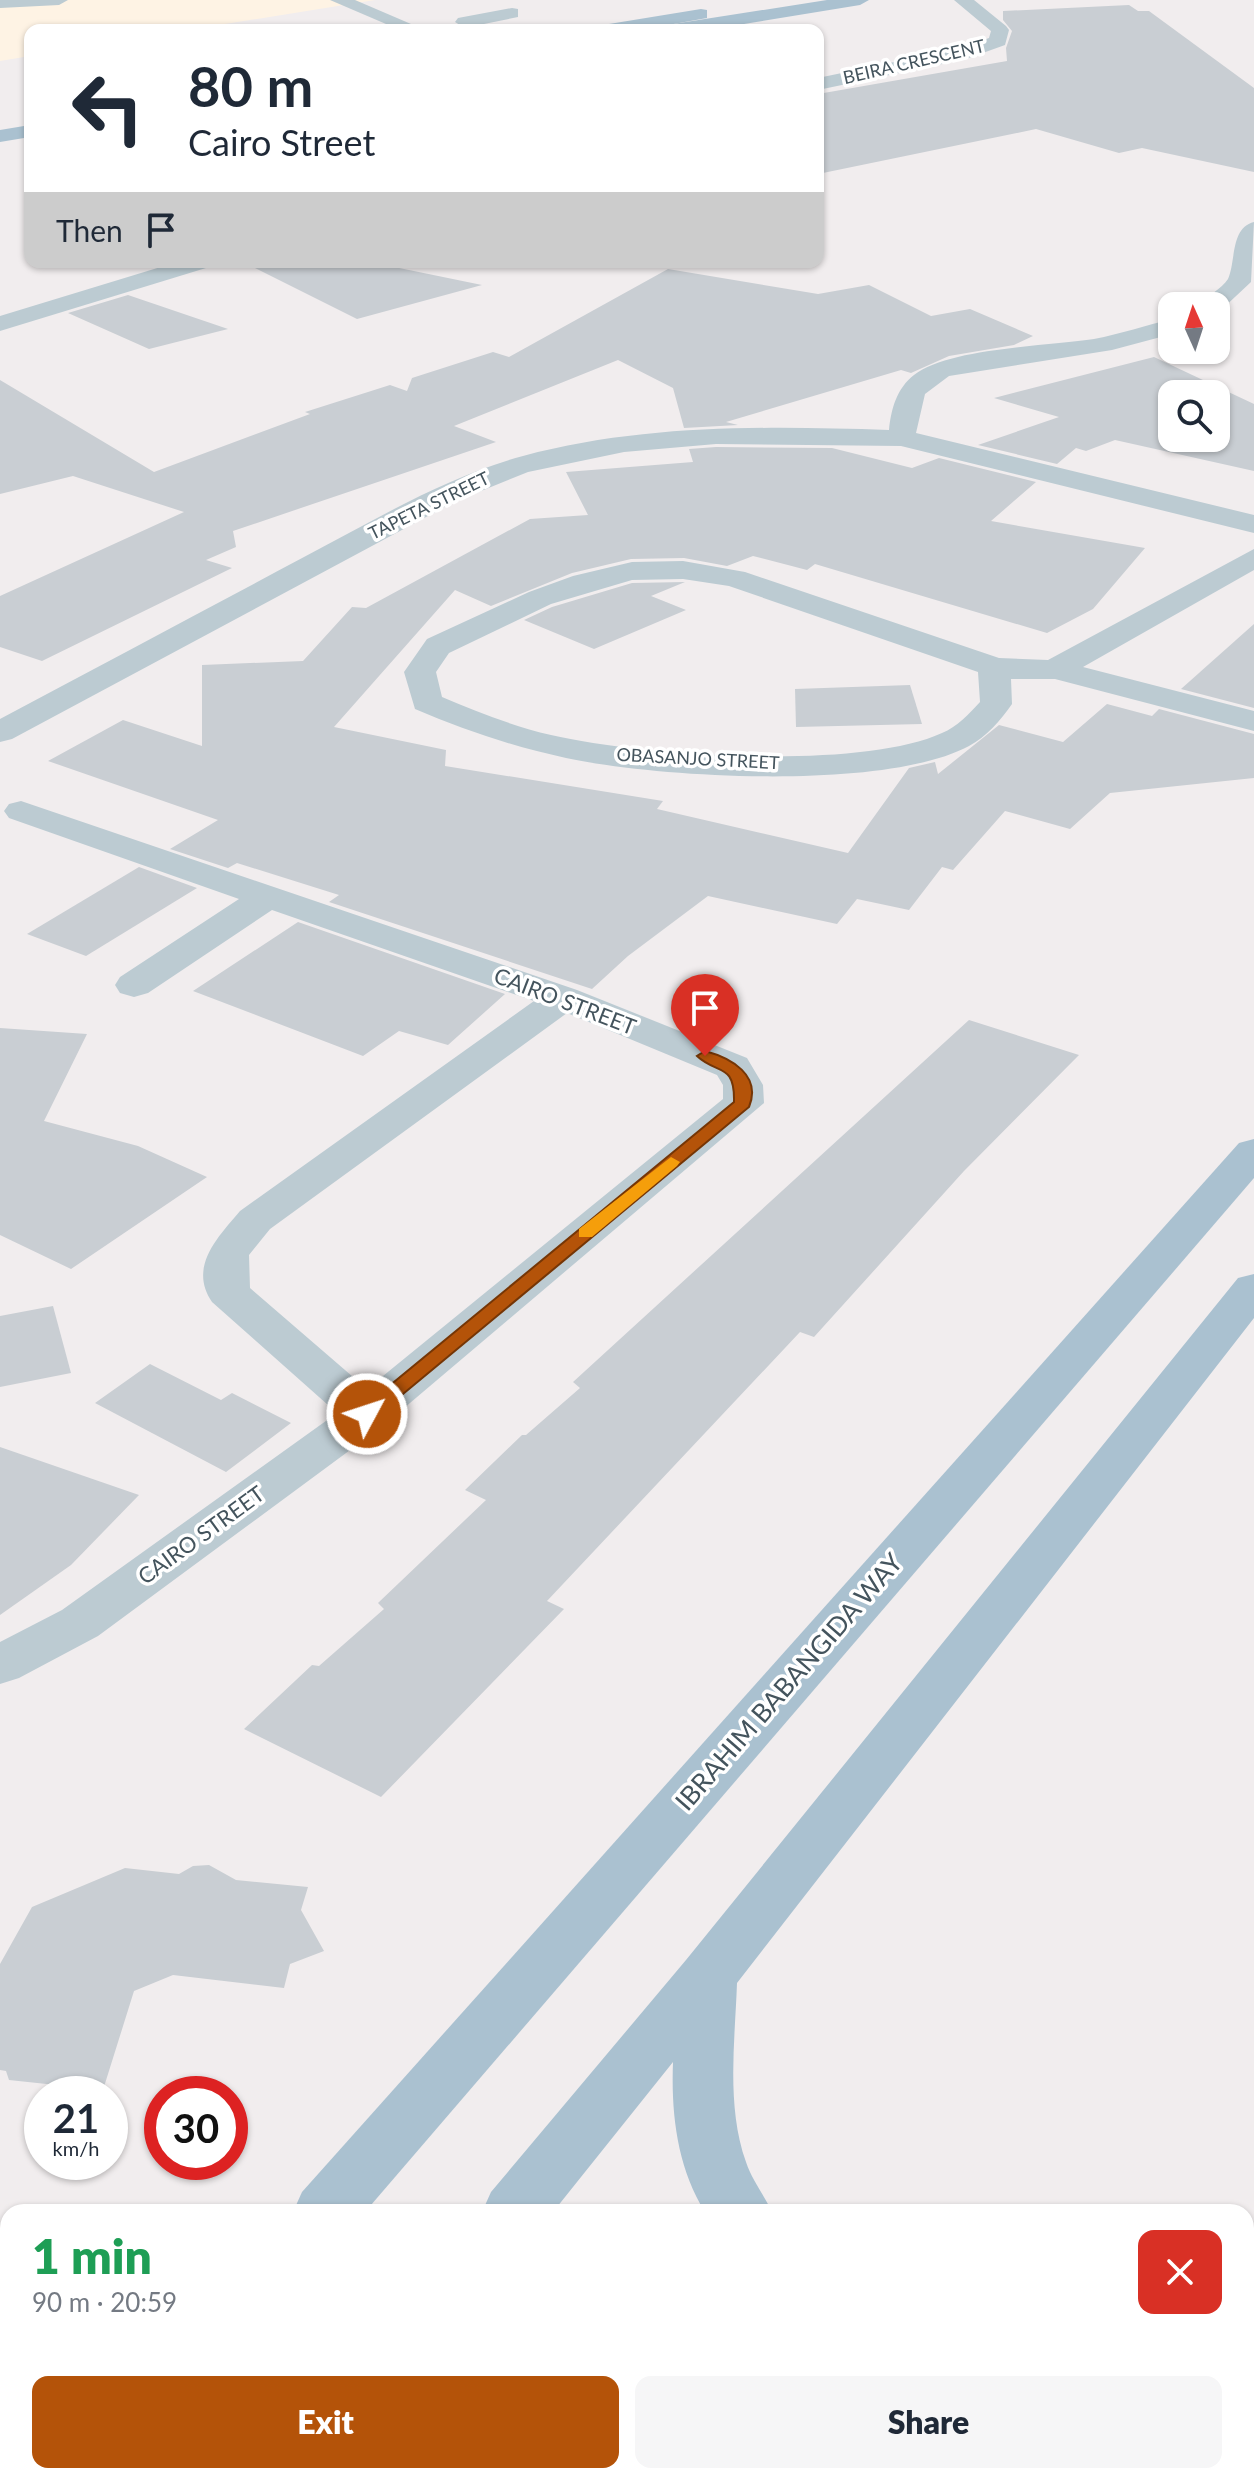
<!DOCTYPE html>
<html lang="en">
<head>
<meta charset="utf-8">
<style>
  body { margin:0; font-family:Lato,sans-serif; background:#f6f6f7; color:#1f2937; height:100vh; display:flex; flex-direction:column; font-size:30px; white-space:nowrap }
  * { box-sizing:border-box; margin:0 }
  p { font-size:26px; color:#747a83 }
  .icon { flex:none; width:44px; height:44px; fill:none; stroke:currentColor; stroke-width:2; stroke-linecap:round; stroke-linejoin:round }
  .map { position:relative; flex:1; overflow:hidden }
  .drawer { position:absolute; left:0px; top:2204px; width:1254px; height:280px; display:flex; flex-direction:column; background:#fff; border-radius:24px 24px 0 0; box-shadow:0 2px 6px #0004 }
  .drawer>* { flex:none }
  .hud { position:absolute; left:24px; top:24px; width:800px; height:244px; border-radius:16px; box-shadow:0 2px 6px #0004; background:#fff; color:#1f2937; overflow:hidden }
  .needle { width:52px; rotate:357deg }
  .buttons { position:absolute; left:1158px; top:292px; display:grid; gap:16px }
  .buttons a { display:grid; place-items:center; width:72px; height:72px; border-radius:16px; background:#fff; box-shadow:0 2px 6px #0004; font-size:40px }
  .speed { position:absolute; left:24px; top:2076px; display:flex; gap:16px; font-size:40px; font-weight:700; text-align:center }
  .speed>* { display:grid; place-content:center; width:104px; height:104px; border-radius:50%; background:#fff; box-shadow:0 2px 6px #0004; line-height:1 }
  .speed small { font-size:20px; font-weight:400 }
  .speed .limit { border:12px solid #d22; background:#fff; color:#111 }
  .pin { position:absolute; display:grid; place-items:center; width:68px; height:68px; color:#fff; margin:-82px -34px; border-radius:50% 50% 50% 0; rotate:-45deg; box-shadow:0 0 8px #0007 }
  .pin .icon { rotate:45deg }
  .me { position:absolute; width:88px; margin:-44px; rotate:50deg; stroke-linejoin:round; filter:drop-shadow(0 0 6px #0008) }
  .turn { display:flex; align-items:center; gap:28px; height:168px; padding:0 32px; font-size:36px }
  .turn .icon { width:104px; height:104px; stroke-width:2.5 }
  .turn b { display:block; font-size:56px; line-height:68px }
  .then { display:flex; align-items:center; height:76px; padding:0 32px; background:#0003; gap:16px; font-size:30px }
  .round { display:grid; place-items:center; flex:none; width:84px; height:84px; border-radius:16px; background:#f6f6f7 }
  .headline { display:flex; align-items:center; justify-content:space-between; height:136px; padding:0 32px }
  h1 { font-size:48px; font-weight:800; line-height:60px; color:#1e9e55 }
  .primary-button { display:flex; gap:16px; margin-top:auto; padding:16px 32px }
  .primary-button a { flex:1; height:92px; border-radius:16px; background:#b45309; color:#fff; font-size:32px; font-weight:800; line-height:92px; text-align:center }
  .primary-button a+a { background:#f6f6f7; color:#1f2937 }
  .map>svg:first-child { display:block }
  .commercial { fill:#fef3e4 }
  .building { fill:#c9ced3; fill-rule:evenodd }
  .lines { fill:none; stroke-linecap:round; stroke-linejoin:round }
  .minor { fill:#bccbd2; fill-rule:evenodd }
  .major { fill:#aac1d0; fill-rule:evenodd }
  .route { fill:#b45309; stroke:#753606; stroke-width:2 }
  .slow { fill:#f59e0b }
  .labels { text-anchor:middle; stroke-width:7; stroke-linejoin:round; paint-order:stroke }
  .far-street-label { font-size:18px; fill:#44545d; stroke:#fff }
  .street-label { font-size:22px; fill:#44545d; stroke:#fff }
  .near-street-label { font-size:26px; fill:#44545d; stroke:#fff }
</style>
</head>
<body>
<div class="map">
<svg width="1254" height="2484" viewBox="0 0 1254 2484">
  <rect width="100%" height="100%" fill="#f1edee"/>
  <!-- commercial -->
  <path class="commercial" d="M0,0H375L188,30H30V56L0,61Z"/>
  <!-- building -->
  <g class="building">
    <path d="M1129,5L1138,11H1149L1254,88V172L1142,148L1119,153L1036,129L818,174V94L1007,61L1006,48L1012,31L1003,20V11Z"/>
    <path d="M243,262H370L482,285L357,319Z"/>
    <path d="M668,269L818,294L869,285L931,316L970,309L1033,336L1014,345L949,356L911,373L901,370L726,422L738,425L684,428L673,388L618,360L454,426L496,442L233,531L236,547L206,560L232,568L42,661L0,647V596L184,512L73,476L0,494V380L154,472L310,414L305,412L390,385L407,391L412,378L493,352L509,357Z"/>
    <path d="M128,295L228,329L149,349L68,313Z"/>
    <path d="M1154,357L1254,404V471L1115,440L1086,451L1076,448L1057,464L978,445L1059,417L994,398ZM1172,394H1216V438H1172Z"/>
    <path d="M716,447L832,448L912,468L939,458L1036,482L991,521L1145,548L1093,609L1047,633L815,564L807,570L753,556L727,566L684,558L631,559L572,573L491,606L455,590L334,727L446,750L445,766L663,801L657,809L848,853L909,768L935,762L938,774L999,725L1063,742L1107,704L1152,716L1159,709L1254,734V778L1110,793L1070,829L1005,811L953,870L942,867L909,910L857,899L837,924L708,896L628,956L592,989L329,902L339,895L237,863L228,868L170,849L218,820L48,761L123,720L202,746V665L303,661L352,607L366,608L530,519L588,515L566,472L693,462L689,449Z"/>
    <path d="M685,582L651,596L686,610L594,649L524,620L552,607L632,583Z"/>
    <path d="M1254,624V708L1181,689Z"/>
    <path d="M910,685L922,724L796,727L795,689Z"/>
    <path d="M139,867L197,888L86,956L27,934Z"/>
    <path d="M298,922L505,994L448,1045L399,1031L363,1056L193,991Z"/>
    <path d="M969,1020L1079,1055L964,1171L814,1337L800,1332L547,1601L564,1609L381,1797L244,1729L312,1665L319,1666L384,1609L378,1603L486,1500L465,1490L522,1435H526L580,1388L573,1382Z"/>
    <path d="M0,1028L87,1034L44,1121L138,1146L207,1177L71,1269L0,1235Z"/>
    <path d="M53,1306L71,1373L0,1387V1316Z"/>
    <path d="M150,1364L221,1400L232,1393L291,1423L226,1472L95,1403Z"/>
    <path d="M0,1447L139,1495L71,1565L0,1615Z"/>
    <path d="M209,1865L236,1880L308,1887L301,1910L324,1951L290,1964L284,1988L173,1975L134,1991L103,2090L9,2080L6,2071L0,2070V1964L32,1907L125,1868L179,1874L193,1866Z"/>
  </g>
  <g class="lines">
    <!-- minor -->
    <g class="minor">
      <path d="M0,0H68L59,5L0,8Z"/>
      <path d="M330,0H355L425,30H400Z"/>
      <path d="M954,0H974L1006,26L1009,30L1005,45L966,59L818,90V78L961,48L989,38L991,31Z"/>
      <path d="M512,8L518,9V17L484,24L493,30H468L455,22L458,18Z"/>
      <path d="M1254,222L1251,282L1220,311L1216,312V306H1199C1206,296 1222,289 1228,279C1236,262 1230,228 1254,222Z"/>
      <path d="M177,262L210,263L206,268L0,331V316Z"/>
      <path d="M1172,319V334L1112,350L949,376L925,394L916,433L1254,515V533L901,446L716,444L624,452L528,472L454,502L12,739L0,742V719C101,665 203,611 304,557C375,520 445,477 523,456C643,424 766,426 889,430C891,409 897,388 914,375C948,348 1049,346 1094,339C1121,334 1146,325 1172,319Z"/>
      <path d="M1254,549V570L1083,667L1254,711V731L1055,679H1011L1012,704C1001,720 986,737 969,746C885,791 659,778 566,758C514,747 464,730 415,709L404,672L427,639L529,592L573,576L632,562L683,561L745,572L999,658L1048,660ZM683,579L729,586L978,672L980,702C969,714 957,727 942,733C859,771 641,756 551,735C513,726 477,712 442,697L436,672L449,653L551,604L632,580Z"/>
      <path d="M21,801L577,990L747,1058L763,1085L764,1103L384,1425L98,1636L19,1678L0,1684V1642L62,1610L337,1413L212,1302C188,1267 218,1237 240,1211L534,1001L272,910L148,993L134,997L120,993L115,985L120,977L239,899L9,818L4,811L9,804ZM567,1013L717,1075L723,1085V1099L367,1389L250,1288L249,1255L270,1229Z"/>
    </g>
    <!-- major -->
    <g class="major">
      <path d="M827,0H869L860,5L707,30H664L673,24Z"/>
      <path d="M701,9L707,10V18L640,30H600L609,24Z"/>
      <path d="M30,125V137L0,142V130Z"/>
      <path d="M1254,1139V1178L365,2212H293L302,2192L1239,1143Z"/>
      <path d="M1254,1274V1318L737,1983C735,2041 726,2106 746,2162C752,2180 764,2195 772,2212H705C677,2167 671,2114 673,2062L553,2212H482L491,2192L686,1960L1238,1278Z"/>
      <rect x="0" y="2327" width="8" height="62"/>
      <rect x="1246" y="2346" width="8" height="62"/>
      <path d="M47,2476H121L118,2484H44Z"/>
      <path d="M239,2476H314L311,2484H236Z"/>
    </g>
  </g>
  <!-- route -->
  <path class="route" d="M705,1051C731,1058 762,1075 749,1107L374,1418H360L357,1414L360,1410L734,1102C735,1062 717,1075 697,1056Z"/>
  <!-- slow -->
  <path class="slow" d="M671,1157L680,1162L677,1166L592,1237H579V1229Z"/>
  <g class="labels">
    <!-- far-street labels -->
    <g class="far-street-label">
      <text transform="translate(914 62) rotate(-13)" y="6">BEIRA CRESCENT</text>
      <text transform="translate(429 506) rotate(-26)" y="6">TAPETA STREET</text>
      <text transform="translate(698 759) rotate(3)" y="6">OBASANJO STREET</text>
    </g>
    <!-- street labels -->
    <g class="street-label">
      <text transform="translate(565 1001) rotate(21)" y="8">CAIRO STREET</text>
      <text transform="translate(201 1535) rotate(-36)" y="8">CAIRO STREET</text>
    </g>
    <!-- near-street labels -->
    <g class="near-street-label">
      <text transform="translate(789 1682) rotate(-49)" y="9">IBRAHIM BABANGIDA WAY</text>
    </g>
  </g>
</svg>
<div class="buttons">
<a><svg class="needle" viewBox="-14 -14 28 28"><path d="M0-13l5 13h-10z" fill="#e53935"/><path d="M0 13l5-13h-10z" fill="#747a83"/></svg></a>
<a><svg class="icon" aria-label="search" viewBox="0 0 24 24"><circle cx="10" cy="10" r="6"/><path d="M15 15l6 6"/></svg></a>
</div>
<div class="speed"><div>21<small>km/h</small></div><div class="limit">30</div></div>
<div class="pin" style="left:705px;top:1056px;background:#d93025"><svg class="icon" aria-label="arrive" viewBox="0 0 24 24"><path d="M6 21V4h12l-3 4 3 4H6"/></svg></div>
<svg class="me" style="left:367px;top:1414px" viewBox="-20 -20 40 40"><circle r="17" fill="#b45309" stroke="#fff" stroke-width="3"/><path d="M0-11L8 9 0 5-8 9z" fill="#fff"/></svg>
<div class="hud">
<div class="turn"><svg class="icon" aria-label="left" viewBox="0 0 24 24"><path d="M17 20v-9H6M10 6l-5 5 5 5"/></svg><div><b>80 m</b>Cairo Street</div></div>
<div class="then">Then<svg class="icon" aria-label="arrive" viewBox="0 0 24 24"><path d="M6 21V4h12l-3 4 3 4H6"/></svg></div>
</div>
<section class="drawer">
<div class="headline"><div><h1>1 min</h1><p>90 m · 20:59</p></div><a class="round" style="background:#d93025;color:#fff"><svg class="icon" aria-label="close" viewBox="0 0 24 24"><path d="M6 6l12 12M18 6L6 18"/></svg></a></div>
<div class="primary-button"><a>Exit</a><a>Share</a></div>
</section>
</div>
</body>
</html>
